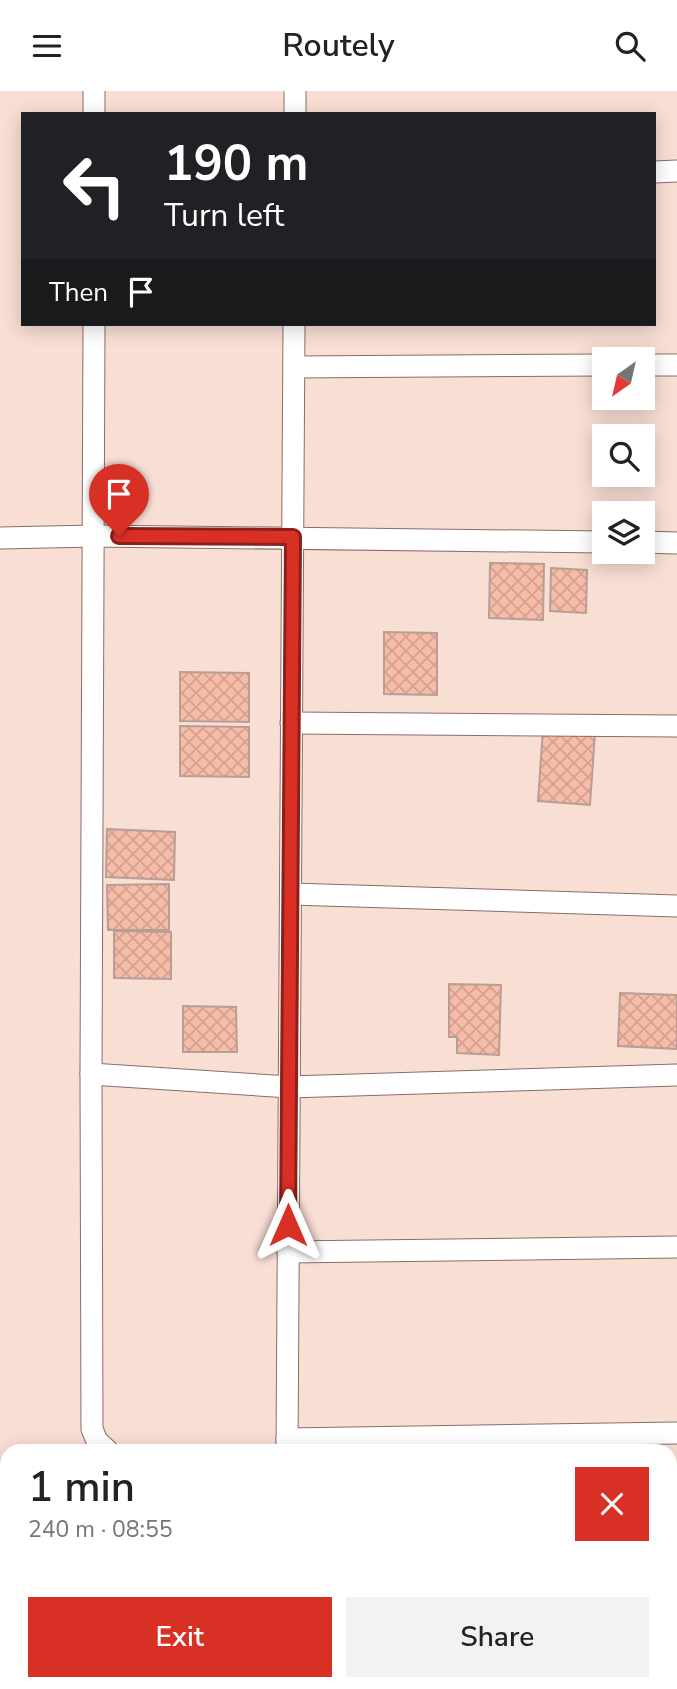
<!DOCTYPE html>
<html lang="en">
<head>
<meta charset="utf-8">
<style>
  body { margin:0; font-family:"Nunito Sans",sans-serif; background:#f2f2f2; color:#222; height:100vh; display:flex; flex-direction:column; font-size:26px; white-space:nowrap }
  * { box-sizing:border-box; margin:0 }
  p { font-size:23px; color:#767676 }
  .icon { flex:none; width:38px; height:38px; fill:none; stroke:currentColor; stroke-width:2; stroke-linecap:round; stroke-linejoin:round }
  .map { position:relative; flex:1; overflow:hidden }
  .side { position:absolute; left:0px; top:1353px; width:677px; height:247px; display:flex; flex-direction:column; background:#fff; border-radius:21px 21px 0 0; box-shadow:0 4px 18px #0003 }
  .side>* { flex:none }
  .hud { position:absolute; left:21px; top:21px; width:635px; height:214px; border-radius:0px; box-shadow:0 4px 18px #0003; background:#202124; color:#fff; overflow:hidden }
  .needle { width:46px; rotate:214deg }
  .buttons { position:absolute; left:592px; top:256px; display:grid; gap:14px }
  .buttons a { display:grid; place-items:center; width:63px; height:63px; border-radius:0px; background:#fff; box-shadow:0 4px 18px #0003; font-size:35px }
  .pin { position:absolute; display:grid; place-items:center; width:60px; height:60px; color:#fff; margin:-72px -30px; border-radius:50% 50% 50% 0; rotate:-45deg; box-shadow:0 0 7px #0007 }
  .pin .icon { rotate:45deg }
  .me { position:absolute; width:77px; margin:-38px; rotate:0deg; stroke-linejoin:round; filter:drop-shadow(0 0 5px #0008) }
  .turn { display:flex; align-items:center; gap:24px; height:147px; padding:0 28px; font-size:32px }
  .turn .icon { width:91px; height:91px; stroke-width:2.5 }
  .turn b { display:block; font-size:49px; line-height:60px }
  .then { display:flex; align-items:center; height:66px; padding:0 28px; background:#0003; gap:14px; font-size:26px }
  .round { display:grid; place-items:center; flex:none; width:74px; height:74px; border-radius:0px; background:#f2f2f2 }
  .overview { display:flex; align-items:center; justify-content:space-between; height:119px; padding:0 28px }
  h1 { font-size:42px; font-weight:600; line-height:52px }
  .cta { display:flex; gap:14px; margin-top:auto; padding:14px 28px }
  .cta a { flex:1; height:80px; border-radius:0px; background:#d93025; color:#fff; font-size:28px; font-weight:600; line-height:80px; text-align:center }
  .cta a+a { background:#f2f2f2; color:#222 }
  header { display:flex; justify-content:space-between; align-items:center; height:91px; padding:0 28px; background:#fff; font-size:32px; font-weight:600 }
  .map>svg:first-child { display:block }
  .building { fill:url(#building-cross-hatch); stroke:#b89e95; stroke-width:2 }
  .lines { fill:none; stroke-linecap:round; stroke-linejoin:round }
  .minor-casing { stroke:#876f66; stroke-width:23 }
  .tertiary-casing { stroke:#876f66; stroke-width:28 }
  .minor { stroke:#fff; stroke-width:21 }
  .tertiary { stroke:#fff; stroke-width:26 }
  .route-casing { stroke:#8d1f18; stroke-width:18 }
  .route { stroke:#d93025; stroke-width:12 }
</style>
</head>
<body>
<header><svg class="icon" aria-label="menu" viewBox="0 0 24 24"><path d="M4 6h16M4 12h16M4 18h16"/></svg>Routely<svg class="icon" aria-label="search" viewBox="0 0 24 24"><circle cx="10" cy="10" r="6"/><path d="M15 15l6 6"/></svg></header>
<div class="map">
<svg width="677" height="1598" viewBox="0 0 677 1598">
  <defs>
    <pattern id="building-cross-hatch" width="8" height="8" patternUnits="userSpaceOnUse" patternTransform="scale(1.75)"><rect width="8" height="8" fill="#f6bca7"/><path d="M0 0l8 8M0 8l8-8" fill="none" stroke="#d3a18f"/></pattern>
  </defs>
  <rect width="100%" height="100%" fill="#f9ded4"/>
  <!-- building -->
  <g class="building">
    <path d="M490,472L544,473L543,529L489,527Z"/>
    <path d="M551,477L587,479L586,522L550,520Z"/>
    <path d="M384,541L437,542V604L384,603Z"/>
    <path d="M180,581L249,582V631L180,630Z"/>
    <path d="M180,635L249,636V686L180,685Z"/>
    <path d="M543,638L595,642L590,714L538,710Z"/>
    <path d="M107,738L175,741L174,789L106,786Z"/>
    <path d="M169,793V839H108L107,794Z"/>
    <path d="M114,840L171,841V888L114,887Z"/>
    <path d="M449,893L501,894L499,964L457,962V946H449Z"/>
    <path d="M620,902L677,904V958L618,955Z"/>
    <path d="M183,915L236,916L237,961H183Z"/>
  </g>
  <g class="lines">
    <defs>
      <g id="minor">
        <path d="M94,0V23"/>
        <path d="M295,23V0"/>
        <path d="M654,81L677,80"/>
        <path d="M94,233L91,983L92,1338L97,1350L108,1360"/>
        <path d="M642,274H677"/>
        <path d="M294,276L604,274"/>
        <path d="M0,447L95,445L604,451"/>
        <path d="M642,451L677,452"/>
        <path d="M291,632L677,635"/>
        <path d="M291,803L677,815"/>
        <path d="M91,983L289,996L677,984"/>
        <path d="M288,1161L677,1156"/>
        <path d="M287,1348L677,1342"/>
        <path d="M287,1360L294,233"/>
        <path d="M670,1537L677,1442"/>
        <path d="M373,1592L380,1598"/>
        <path d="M211,1598L215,1592"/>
        <path d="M666,1598V1592"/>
      </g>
      <g id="tertiary">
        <path d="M0,1563L7,1569"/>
        <path d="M38,1592L45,1598"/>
      </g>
    </defs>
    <!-- minor casing -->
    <use href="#minor" class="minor-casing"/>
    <!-- tertiary casing -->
    <use href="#tertiary" class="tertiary-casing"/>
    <!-- minor -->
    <use href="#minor" class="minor"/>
    <!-- tertiary -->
    <use href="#tertiary" class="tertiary"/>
  </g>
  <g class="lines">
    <defs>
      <path id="route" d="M119,445L293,446L288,1134"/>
    </defs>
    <!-- route casing -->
    <use href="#route" class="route-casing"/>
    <!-- route -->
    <use href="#route" class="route"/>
  </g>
</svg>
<div class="buttons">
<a><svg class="needle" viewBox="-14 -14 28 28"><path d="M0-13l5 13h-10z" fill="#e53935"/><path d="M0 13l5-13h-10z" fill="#767676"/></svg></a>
<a><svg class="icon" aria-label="search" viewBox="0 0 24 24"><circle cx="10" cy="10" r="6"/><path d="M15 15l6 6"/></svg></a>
<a><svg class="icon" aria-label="layers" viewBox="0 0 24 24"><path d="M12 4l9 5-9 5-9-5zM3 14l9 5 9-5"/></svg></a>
</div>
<div class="pin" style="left:119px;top:445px;background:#d93025"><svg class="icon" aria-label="arrive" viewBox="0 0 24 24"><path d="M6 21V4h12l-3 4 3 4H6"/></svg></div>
<svg class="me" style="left:288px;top:1134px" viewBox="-20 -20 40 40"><path d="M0-17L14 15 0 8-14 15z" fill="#d93025" stroke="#fff" stroke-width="4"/></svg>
<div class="hud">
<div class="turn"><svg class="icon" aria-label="left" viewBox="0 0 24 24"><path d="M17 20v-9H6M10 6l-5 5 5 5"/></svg><div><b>190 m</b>Turn left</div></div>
<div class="then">Then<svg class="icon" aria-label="arrive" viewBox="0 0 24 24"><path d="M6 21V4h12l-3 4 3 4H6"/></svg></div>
</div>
<section class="side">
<div class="overview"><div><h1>1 min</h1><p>240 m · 08:55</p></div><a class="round" style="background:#d93025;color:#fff"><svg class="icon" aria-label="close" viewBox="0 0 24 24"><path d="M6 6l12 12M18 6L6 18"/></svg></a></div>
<div class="cta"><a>Exit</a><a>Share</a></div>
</section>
</div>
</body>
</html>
